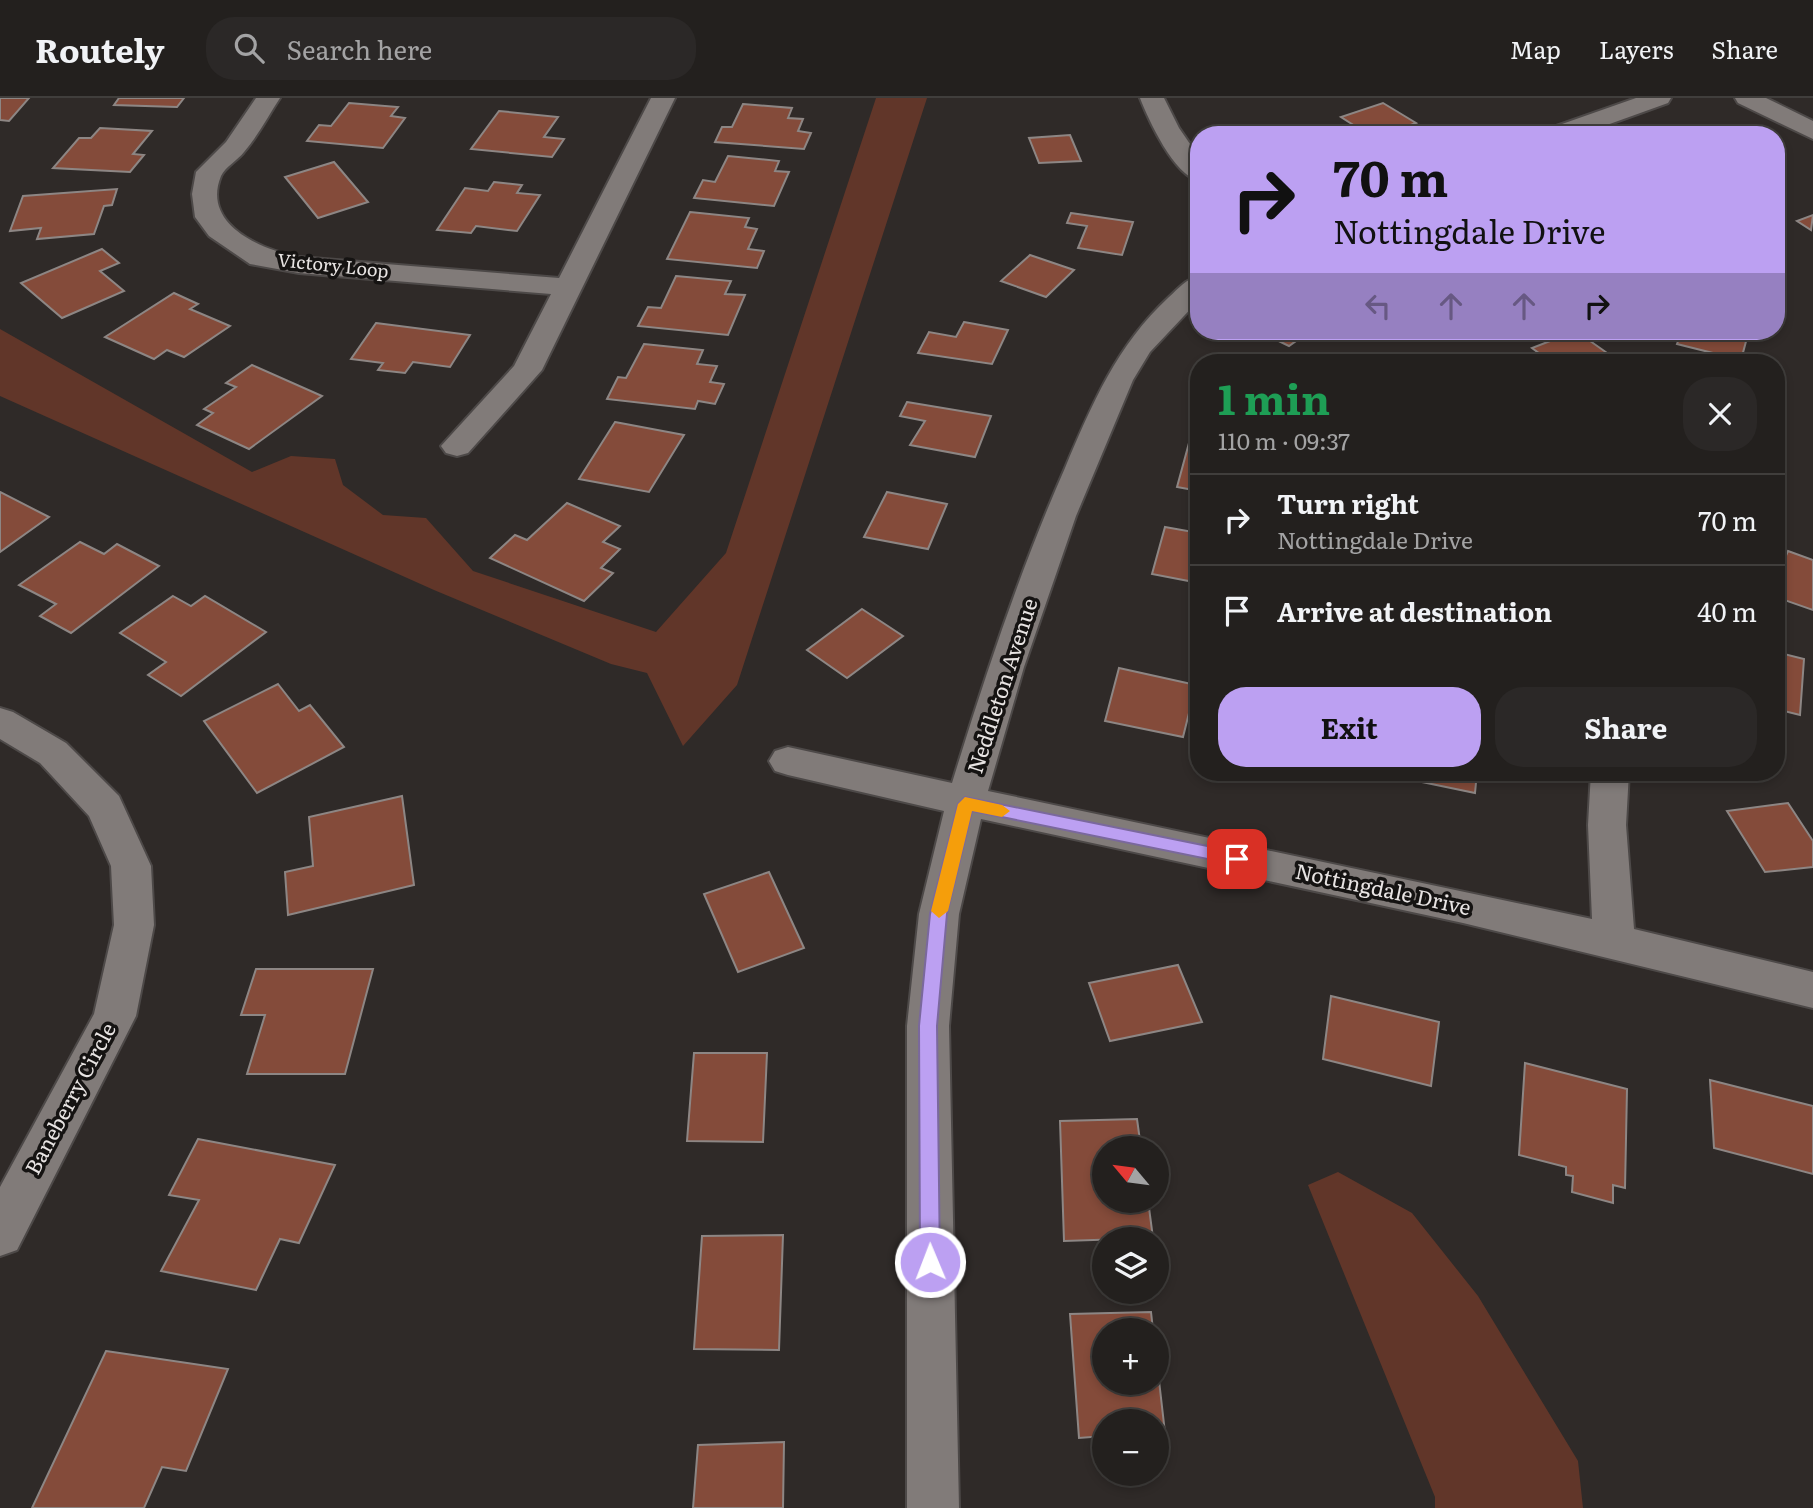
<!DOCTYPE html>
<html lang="en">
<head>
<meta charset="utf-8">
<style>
  body { margin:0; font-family:Literata,serif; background:#2b2827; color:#f1f3f6; height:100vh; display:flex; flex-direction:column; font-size:26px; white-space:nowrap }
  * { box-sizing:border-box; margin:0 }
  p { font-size:23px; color:#a3a3a4 }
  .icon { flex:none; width:38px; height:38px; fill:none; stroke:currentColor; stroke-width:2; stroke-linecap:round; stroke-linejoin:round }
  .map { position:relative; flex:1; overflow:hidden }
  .sheet { position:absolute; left:1190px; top:256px; width:595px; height:427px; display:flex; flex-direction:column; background:#23201e; border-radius:28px; box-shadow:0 4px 10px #0003,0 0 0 2px #403e3c }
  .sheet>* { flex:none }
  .hud { position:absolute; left:1190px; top:28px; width:595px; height:214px; border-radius:28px; box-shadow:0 4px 10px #0003,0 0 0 2px #403e3c; background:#bca0f2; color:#111; overflow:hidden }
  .needle { width:46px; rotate:299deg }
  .controls { position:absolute; left:1092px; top:1038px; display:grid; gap:14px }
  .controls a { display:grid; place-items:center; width:77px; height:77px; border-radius:50%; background:#23201e; box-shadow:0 4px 10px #0003,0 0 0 2px #403e3c; font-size:35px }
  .pin { position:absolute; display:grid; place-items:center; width:60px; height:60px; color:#fff; margin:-30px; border-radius:14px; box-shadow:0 4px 10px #0006 }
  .me { position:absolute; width:77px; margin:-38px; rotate:359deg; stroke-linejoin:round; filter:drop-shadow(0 0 5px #0008) }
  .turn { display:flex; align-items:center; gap:24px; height:147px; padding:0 28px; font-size:32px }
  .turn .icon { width:91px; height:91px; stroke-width:2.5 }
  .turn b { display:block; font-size:49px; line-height:60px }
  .lanes { display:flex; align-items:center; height:66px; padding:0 28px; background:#0003; justify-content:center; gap:35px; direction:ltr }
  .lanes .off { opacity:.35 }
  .round { display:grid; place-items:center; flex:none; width:74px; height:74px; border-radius:28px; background:#2b2827 }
  .overview { display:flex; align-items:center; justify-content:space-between; height:119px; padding:0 28px }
  h1 { font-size:42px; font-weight:700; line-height:52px; color:#1e9e55 }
  .cta { display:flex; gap:14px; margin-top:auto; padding:14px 28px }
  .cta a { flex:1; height:80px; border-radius:28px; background:#bca0f2; color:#111; font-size:28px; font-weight:700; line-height:80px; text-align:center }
  .cta a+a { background:#2b2827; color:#f1f3f6 }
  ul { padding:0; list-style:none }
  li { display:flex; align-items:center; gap:21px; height:91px; padding:0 28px; border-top:2px solid #403e3c }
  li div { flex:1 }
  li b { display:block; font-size:26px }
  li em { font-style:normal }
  header { display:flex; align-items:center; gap:42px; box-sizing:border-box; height:98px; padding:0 35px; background:#23201e; border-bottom:2px solid #403e3c }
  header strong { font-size:33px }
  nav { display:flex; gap:38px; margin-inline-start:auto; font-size:24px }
  .search { width:490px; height:63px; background:#2b2827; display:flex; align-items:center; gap:18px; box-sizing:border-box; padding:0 24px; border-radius:28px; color:#a3a3a4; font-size:26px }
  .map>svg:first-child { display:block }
  .green { fill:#613629 }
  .building { fill:#844b3a; stroke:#8d8684; stroke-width:2 }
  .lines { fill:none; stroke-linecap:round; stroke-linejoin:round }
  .street-casing { stroke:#4d4948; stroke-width:4 }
  .street { fill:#817b79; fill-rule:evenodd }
  .route { fill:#bca0f2; stroke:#7a689d; stroke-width:2 }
  .slow { fill:#f59e0b }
  .labels { text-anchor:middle; stroke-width:7; stroke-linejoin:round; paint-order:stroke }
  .far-street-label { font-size:18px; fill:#e8e4e3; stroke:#151312 }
  .street-label { font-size:21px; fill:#e8e4e3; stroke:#151312 }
</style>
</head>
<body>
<header>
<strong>Routely</strong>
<div class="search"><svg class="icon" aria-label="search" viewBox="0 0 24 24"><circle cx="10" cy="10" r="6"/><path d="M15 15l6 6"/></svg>Search here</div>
<nav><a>Map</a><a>Layers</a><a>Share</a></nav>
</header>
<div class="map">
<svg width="1813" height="1410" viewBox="0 0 1813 1410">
  <rect width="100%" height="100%" fill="#2f2a28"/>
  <!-- green -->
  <g class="green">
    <path d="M876,0H927L737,587L683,648L647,575L611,566L434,492L0,298V231L252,374L291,358L335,361L343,387L383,417L426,420L473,473L656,534L726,455Z"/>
    <path d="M1338,1074L1412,1115L1478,1198L1578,1363L1583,1410H1435V1399L1308,1087Z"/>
  </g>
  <!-- building -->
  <g class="building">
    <path d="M0,0H29L9,23L0,22Z"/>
    <path d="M119,0H184L177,9L114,7Z"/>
    <path d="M349,5L398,9L391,18L405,20L383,50L307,43L319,27L331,28Z"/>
    <path d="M1383,5L1416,25L1383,37H1369L1341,19Z"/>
    <path d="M743,6L792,10L788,20L803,21L798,33L811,35L804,51L715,44L722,29H732Z"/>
    <path d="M499,13L558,19L544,39L564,41L552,59L471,51Z"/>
    <path d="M100,30L152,33L133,56L144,57L130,74L53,70L79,40H91Z"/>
    <path d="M1070,37L1081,63L1039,65L1029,40Z"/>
    <path d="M728,58L779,63L775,73L789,74L774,108L694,100L703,82L715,84Z"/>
    <path d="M334,64L368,104L318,120L285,79Z"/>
    <path d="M494,84L522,87L517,95L540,97L517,133L476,128L471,135L437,132L465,90L488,93Z"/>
    <path d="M117,91L112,107L104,108L94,136L37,141L41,130L10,133L23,98Z"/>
    <path d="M690,114L749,120L745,129L757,131L748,151L764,153L757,170L667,161Z"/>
    <path d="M1071,115L1133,124L1122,157L1078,150L1087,128L1067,125Z"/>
    <path d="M1813,117L1811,132L1797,123Z"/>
    <path d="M102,151L119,165L100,173L124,193L62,220L21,185Z"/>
    <path d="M1030,157L1074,172L1046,199L1001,183Z"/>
    <path d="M676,178L731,183L725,196L745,197L728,237L638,228L648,209L661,210Z"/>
    <path d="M174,195L198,206L190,211L230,228L184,259L167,252L154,261L105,239Z"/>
    <path d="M964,224L1008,232L992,266L918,255L929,234L956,239Z"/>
    <path d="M376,225L470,237L450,269L413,264L405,275L378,272L383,265L351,261Z"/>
    <path d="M1258,233H1310L1289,248Z"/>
    <path d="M1576,233L1617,262L1551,264L1532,250Z"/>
    <path d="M1682,233H1734L1748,236L1741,262L1677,246Z"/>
    <path d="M644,246L703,252L697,266L717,268L710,284L724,286L715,306L698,303L695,311L607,301L618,279L626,280Z"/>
    <path d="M252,267L322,298L249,351L197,327L213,315L204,311L236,289L226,285Z"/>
    <path d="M907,304L991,318L975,359L910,347L925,323L900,318Z"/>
    <path d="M615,324L684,337L649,394L579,381Z"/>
    <path d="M1189,345L1199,347V393L1177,389Z"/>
    <path d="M0,394L49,419L0,454Z"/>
    <path d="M887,394L947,406L928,451L864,439Z"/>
    <path d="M567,405L620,428L603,444L620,451L601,470L613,475L584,503L490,460L515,437L527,442Z"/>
    <path d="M1165,429L1199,435V485L1152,476Z"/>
    <path d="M80,444L104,456L117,446L159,468L71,535L40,518L56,506L19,487Z"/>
    <path d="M1788,453L1813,462V512L1776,499V481Z"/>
    <path d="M173,498L191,508L205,498L266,534L181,598L148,577L166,564L120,535Z"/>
    <path d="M862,511L903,538L847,580L807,552Z"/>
    <path d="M1776,554L1804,561L1800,617L1776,611Z"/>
    <path d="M1119,570L1196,587L1183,639L1105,623Z"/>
    <path d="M278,586L299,613L310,607L344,649L257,695L204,623Z"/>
    <path d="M1389,674H1477L1475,695L1388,677Z"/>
    <path d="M402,698L414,787L288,817L285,774L313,768L309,719Z"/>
    <path d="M1788,705L1813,743V769L1765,774L1727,713Z"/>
    <path d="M769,774L804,850L738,874L704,796Z"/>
    <path d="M1178,867L1202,924L1110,943L1089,885Z"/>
    <path d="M256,871H373L345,976H247L265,917H241Z"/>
    <path d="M1331,898L1439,924L1431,988L1323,961Z"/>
    <path d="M694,955H767L763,1044L687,1043Z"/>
    <path d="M1525,965L1627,991L1625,1090L1613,1087V1105L1572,1094L1573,1078L1566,1077V1069L1519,1057Z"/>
    <path d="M1710,982L1813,1008V1076L1714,1050Z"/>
    <path d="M1137,1021L1141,1050H1104V1102H1148L1153,1140L1064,1143L1060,1023Z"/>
    <path d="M198,1041L335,1067L299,1145L280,1141L256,1192L161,1173L199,1102L169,1097Z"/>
    <path d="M783,1137L779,1252L694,1251L702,1138Z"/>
    <path d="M1151,1214L1153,1232H1104V1284H1157V1265L1165,1335L1157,1336V1323H1104V1338L1079,1340L1070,1216Z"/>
    <path d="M106,1253L228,1271L186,1373L162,1369L144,1410H32Z"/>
    <path d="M784,1344L783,1410H693L698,1347Z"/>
  </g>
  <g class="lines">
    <defs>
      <g id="street">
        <path d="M256,0H280C268,18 258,38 244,54C238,62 225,69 221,78C201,127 262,152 299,159L559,180L651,0H675L542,272L468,355L457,358L446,355L441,348L514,268L551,196L299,175L250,166L209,138L195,119L192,96L196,74L226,44Z"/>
        <path d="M1140,0H1164L1179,30L1199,59V83C1174,77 1149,23 1140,0Z"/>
        <path d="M1636,0H1671L1668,5L1579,37H1542L1545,32Z"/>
        <path d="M1735,0H1766L1813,23V41L1738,5Z"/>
        <path d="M1199,178V202L1150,254L1133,282L1076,418L1024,569L988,693L1592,821L1588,727L1591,674H1629L1626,727L1634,831L1813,874V910L1463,825L981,721L959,816L949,928L959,1410H907V928L919,816L944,713L788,677L775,673L769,663L775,653L788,649L952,685C985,578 1020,472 1065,370C1092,306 1117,247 1169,199C1179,190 1186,181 1199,178Z"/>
        <path d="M0,610L13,614L66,645L119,698L151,768L154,827L136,918L17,1152L0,1158V1089L94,916L114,827L111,768L89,718L40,665L0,641Z"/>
      </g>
    </defs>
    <!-- street casing -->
    <use href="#street" class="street-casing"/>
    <!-- street -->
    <use href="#street" class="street"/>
  </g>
  <!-- route -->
  <path class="route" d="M965,699L1237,754L1245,761L1237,767L972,713L947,816L937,928L940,1164L937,1170L930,1173L923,1170L920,1164L919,928L930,816L958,706Z"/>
  <!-- slow -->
  <path class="slow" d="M965,699L1002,707L1010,713L1002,719L972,713L948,813L939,820L931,813L958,706Z"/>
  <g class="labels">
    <!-- far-street labels -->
    <g class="far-street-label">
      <text transform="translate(333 168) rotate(6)" y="6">Victory Loop</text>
    </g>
    <!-- street labels -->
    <g class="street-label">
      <text transform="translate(1003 588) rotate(-72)" y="7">Neddleton Avenue</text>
      <text transform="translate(1383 792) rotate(12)" y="7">Nottingdale Drive</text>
      <text transform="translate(71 1001) rotate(-62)" y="7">Baneberry Circle</text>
    </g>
  </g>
</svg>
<div class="controls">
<a><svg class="needle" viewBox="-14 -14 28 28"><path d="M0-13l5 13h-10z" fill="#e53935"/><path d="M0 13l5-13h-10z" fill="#a3a3a4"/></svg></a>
<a><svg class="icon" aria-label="layers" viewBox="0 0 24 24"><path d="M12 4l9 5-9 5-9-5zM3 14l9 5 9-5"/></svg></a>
<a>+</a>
<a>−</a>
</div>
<div class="pin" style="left:1237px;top:761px;background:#d93025"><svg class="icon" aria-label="arrive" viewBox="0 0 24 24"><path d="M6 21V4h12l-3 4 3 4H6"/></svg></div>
<svg class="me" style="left:930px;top:1164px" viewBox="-20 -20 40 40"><circle r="17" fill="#bca0f2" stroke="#fff" stroke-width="3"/><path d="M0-11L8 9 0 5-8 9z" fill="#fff"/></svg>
<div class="hud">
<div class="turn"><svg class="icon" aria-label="right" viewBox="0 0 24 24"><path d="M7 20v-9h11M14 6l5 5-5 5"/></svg><div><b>70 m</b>Nottingdale Drive</div></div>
<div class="lanes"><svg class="icon off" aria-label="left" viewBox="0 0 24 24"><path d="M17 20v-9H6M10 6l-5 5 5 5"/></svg><svg class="icon off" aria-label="ahead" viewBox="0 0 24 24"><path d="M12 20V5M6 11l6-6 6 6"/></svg><svg class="icon off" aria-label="ahead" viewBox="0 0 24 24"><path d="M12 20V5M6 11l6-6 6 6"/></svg><svg class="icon" aria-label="right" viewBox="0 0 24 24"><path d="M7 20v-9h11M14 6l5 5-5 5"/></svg></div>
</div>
<section class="sheet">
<div class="overview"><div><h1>1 min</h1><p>110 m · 09:37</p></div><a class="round"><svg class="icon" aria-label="close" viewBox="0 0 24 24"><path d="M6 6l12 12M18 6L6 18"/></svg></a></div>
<ul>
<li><svg class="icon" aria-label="right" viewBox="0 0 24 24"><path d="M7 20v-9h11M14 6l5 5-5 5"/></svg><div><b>Turn right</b><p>Nottingdale Drive</p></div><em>70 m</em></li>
<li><svg class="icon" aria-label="arrive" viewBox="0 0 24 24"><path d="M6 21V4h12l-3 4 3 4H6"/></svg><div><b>Arrive at destination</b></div><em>40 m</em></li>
</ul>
<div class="cta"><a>Exit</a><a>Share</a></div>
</section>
</div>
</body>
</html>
